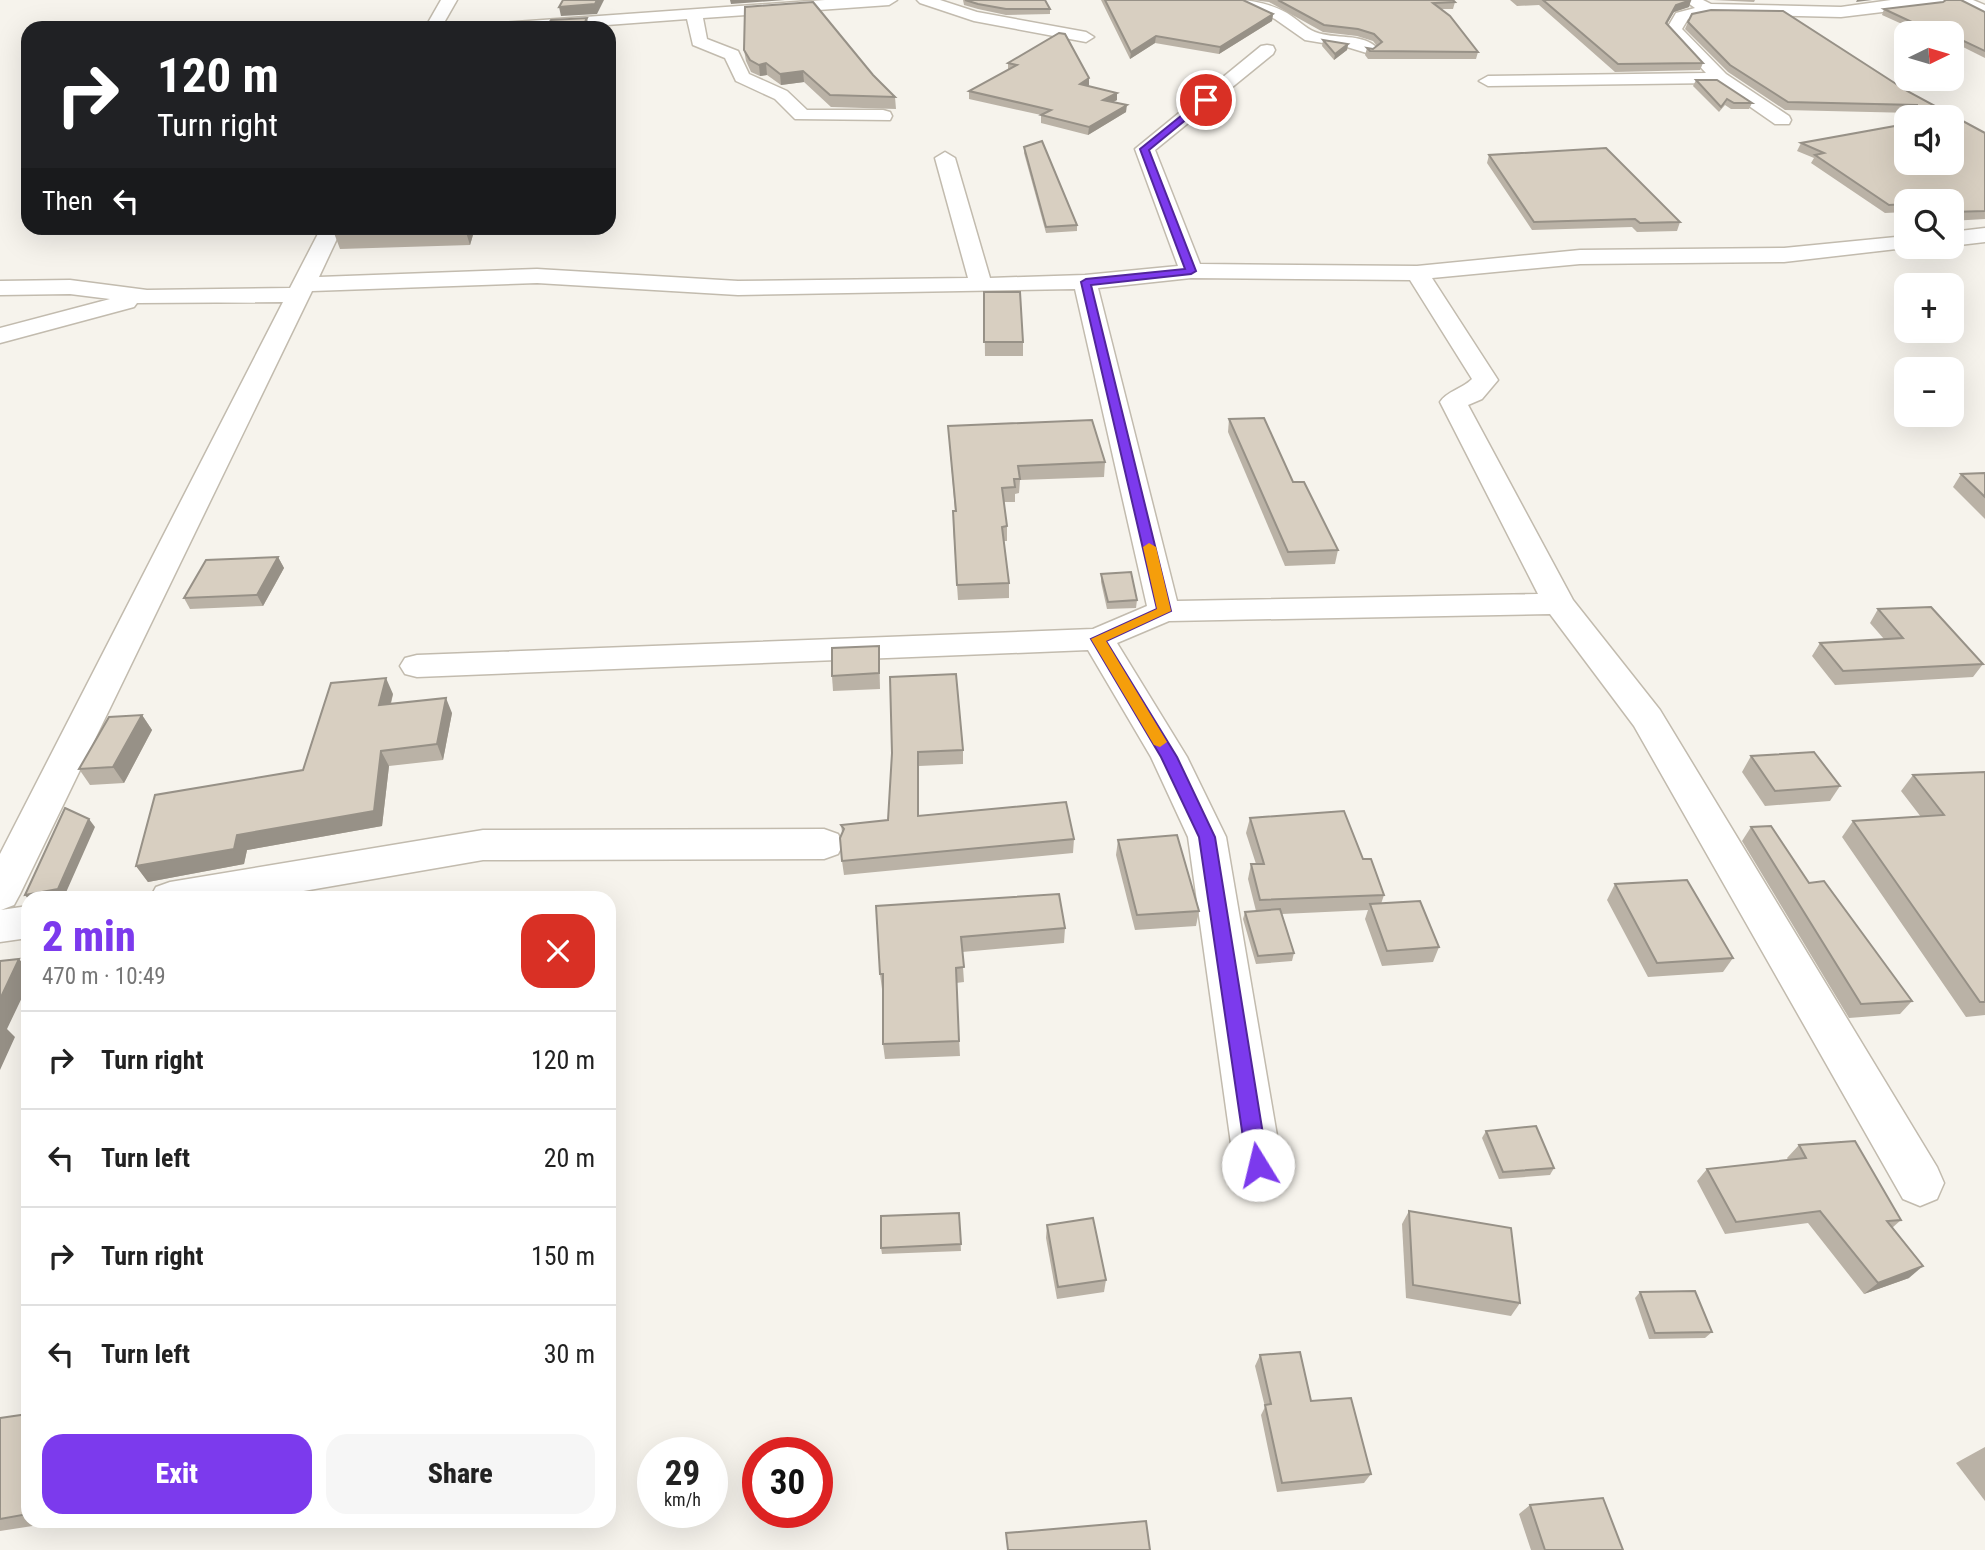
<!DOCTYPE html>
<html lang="en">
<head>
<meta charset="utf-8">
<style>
  body { margin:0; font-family:"Roboto Condensed",sans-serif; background:#f6f6f6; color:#222; height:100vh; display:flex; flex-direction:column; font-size:26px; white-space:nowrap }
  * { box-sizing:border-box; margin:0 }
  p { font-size:23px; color:#767676 }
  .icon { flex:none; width:38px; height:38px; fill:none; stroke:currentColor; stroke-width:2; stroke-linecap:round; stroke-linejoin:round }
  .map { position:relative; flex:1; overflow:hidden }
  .sheet { position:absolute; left:21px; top:891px; width:595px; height:637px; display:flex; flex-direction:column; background:#fff; border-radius:21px; box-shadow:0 7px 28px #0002 }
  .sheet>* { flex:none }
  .banner { position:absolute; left:21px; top:21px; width:595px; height:214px; border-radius:21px; box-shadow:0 7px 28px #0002; background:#202124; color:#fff; overflow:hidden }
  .needle { width:46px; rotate:85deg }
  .controls { position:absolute; left:1894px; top:21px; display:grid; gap:14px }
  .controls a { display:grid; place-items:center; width:70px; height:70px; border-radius:14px; background:#fff; box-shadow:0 7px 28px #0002; font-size:35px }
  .speed { position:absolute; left:637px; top:1437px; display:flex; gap:14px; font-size:35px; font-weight:700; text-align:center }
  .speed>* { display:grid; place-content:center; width:91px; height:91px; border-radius:50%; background:#fff; box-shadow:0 7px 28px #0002; line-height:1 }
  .speed small { font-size:18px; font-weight:400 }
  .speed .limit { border:10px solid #d22; background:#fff; color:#111 }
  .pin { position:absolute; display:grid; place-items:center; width:60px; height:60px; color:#fff; margin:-30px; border:4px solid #fff; border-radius:50%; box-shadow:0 2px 7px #0007 }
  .me { position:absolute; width:77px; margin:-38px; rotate:351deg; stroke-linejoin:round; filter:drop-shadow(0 0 5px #0008) }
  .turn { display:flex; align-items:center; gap:24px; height:147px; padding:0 21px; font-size:32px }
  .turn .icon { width:91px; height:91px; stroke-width:2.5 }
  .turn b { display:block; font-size:49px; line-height:60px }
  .then { display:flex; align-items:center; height:66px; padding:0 21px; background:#0003; gap:14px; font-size:26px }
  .round { display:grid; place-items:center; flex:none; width:74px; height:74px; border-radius:21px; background:#f6f6f6 }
  .overview { display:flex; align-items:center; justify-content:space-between; height:119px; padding:0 21px }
  h1 { font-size:42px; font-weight:800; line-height:52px; color:#7c3aed }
  .button { display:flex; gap:14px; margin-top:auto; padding:14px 21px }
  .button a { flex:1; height:80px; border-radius:21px; background:#7c3aed; color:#fff; font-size:28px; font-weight:800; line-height:80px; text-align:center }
  .button a+a { background:#f6f6f6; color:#222 }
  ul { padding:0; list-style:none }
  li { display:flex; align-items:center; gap:21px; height:98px; padding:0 21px; border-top:2px solid #e0e0e0 }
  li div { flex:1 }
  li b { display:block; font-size:26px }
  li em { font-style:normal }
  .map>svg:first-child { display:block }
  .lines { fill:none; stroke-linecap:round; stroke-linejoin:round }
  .minor-casing { stroke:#c2bbae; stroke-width:3 }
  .minor { fill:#fff; fill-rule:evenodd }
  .wall { fill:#bab2a6 }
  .shaded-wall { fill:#979187 }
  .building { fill:#d8cfc1; stroke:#979187; stroke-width:2 }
  .route { fill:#7c3aed; stroke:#51269a; stroke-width:2 }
  .slow { fill:#f59e0b }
</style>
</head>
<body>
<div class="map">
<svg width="1985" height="1550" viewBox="0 0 1985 1550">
  <rect width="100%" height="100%" fill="#f6f3ec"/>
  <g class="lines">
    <defs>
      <g id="minor">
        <path d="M441,0H457L441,28H425Z"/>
        <path d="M825,0H897L889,5L703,18L707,39L738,51L749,74L787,91L807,110H883L890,112L892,116L890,120L795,119L775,99L736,81L725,58L693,45L687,19L567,28H493L501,23Z"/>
        <path d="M917,0H940L977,12L1086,32L1094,37L1086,42L974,21L920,3Z"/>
        <path d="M1234,0C1254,0 1270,4 1287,13C1297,19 1305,28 1315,32C1334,40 1363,32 1378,49L1370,54L1347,47L1305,40L1275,19Z"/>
        <path d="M1684,0H1703L1711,4L1841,7L1891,0H1948L1940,5L1841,17L1708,14L1688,19L1682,29L1726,74L1789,116L1791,120L1789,124H1775L1716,83L1488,86L1479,81L1488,76L1706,73L1666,30L1676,13L1695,8Z"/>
        <path d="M1952,0H1973L1985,5V16Z"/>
        <path d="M1267,45L1273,46L1275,50L1273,54L1155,150L1200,264L1417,266L1580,250L1784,248L1906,236V247H1914L1784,262L1580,264L1432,278L1498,380L1482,399L1468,405L1573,600L1660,710L1937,1167L1944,1183L1937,1199L1920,1206L1903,1199L1634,726L1550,614L1169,621L1117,643L1187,757L1226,837L1282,1165L1275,1181L1258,1187L1241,1181L1234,1165L1188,837L1151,757L1088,650L417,677L405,674L400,666L405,658L417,655L1093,629L1147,606L1075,289L738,295L537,283L312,291L20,894L14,905L1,910L28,906V938L0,942V854L283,302L137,303L134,307L0,343V328L110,299L70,294L0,295V281L70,280L147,290L290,288L321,228H342L319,277L537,269L738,281L968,278L935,158L945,152L955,158L990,278L1085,275L1178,266L1135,149L1261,46ZM1191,278L1410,280L1472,379C1462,389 1447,391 1440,402L1538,594L1177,601L1098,288Z"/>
        <path d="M1985,228V242L1951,246V232Z"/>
        <path d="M824,829L838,834L843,844L838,854L824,859L483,860L263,898H150L156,887L170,882L483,830Z"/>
      </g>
    </defs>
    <!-- minor casing -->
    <use href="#minor" class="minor-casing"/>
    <!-- minor -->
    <use href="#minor" class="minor"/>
  </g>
  <!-- wall -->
  <g class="wall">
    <path d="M963,0H1045L1050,9V14L1006,15L978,9L964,5Z"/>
    <path d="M1101,0H1243L1273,14L1272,21L1219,54L1155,43L1130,59Z"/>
    <path d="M1252,0H1453L1455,2L1453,9H1441L1478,52L1476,59H1368L1365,55L1367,48L1373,49L1377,46L1373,41L1357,36L1323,32L1269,2Z"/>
    <path d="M1510,0H1691L1689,7L1674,12L1667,24L1703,63L1700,70L1615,72L1539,5L1517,6Z"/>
    <path d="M1713,0H1755L1754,2Z"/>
    <path d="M1943,2L1985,12V58L1951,41V33H1934L1925,29H1913L1882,15L1884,9Z"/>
    <path d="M1688,22L1907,91L1985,133V219L1951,221V201H1906V212L1885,213L1811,163L1814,158L1797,151L1801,143L1951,117H1913V113L1785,110L1728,72L1685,29Z"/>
    <path d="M1323,40L1348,44L1347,50L1334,60L1322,46Z"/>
    <path d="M744,50L873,75L895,97L896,109L831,107L804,82L781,85L767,75L760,76L751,72L746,61Z"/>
    <path d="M1008,63L1089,78L1088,86L1117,100L1113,102L1126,112L1088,135L1041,123V115L969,99V91L1008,70Z"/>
    <path d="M1696,80L1752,103L1749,109H1731L1725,105L1719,112L1693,86Z"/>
    <path d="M1024,147L1077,225V231L1046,233L1024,153Z"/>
    <path d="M1489,155L1680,222L1677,231L1637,232L1632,227L1532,230L1487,163Z"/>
    <path d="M475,228L470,245L340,249L334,233Z"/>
    <path d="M984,292L1023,342V356H985Z"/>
    <path d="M1229,419L1293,482L1338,550L1335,564L1285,566L1228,432Z"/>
    <path d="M948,426L1105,462L1104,477L1020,480L1019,493L1015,494V502H1004L1007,526V541H1004L1009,583V598L958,600L953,526V511H955Z"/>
    <path d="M1985,473V519L1953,487L1961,474Z"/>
    <path d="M278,557L284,568L263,606L190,609L184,598Z"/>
    <path d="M1101,574L1137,600L1136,608L1107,609L1101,582Z"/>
    <path d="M1878,609L1983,664L1973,677L1835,685L1812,656L1820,643L1884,639L1870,623Z"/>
    <path d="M879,646L880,689L833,691L832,676Z"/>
    <path d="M393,694L391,704L452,713L443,760L389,766L382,826L247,850L244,864L148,882L136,866L303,770Z"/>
    <path d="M142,715L152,730L124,783L90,785L79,769Z"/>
    <path d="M963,750V764L919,766V816L1074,839L1073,853L844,875L842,861V832L841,825L888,820L892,753Z"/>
    <path d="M1751,756L1840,786L1830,801L1765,806L1742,772Z"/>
    <path d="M1985,772V1015L1966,1017L1842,837L1853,821L1921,817L1901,791L1913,775Z"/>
    <path d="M1250,818L1363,859L1384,895L1381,904L1439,947L1433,962L1382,966L1365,919L1368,910L1282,914L1294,953L1292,961L1256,964L1243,919L1245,912L1256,911L1248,879L1251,864H1256L1246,833Z"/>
    <path d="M1751,827L1809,883L1912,1001L1900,1014L1849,1018L1742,841Z"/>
    <path d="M1118,840L1199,911L1196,926L1135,930L1116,855Z"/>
    <path d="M1615,884L1733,958L1723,972L1648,977L1607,900Z"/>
    <path d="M876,906L1065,928L1064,943L962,952L964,982L956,983L960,1056L885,1059L883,1044V989H882L880,974Z"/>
    <path d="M1486,1131L1554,1168L1550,1175L1499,1179L1482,1138Z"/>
    <path d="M1799,1145L1901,1220L1892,1228L1909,1278L1864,1294L1808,1223L1725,1234L1697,1181L1707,1169L1788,1160L1787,1158Z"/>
    <path d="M1409,1211L1520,1303L1511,1316L1406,1298L1402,1224Z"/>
    <path d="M959,1213L961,1251L882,1254L881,1248Z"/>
    <path d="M1047,1225L1106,1280L1104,1292L1057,1299L1046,1238Z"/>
    <path d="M1640,1292L1712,1332L1705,1338L1649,1339L1635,1298Z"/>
    <path d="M1260,1355L1311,1401L1371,1474L1364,1483L1277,1492L1261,1415L1265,1407L1255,1366Z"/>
    <path d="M28,1414V1521H65L0,1531V1418Z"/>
    <path d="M1985,1447V1501L1956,1463Z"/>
    <path d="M1530,1505L1623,1550H1531L1519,1514Z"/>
  </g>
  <!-- shaded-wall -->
  <g class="shaded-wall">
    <path d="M597,0H604L597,14L561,16L559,7Z"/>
    <path d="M730,0H785L731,4Z"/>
    <path d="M1691,0L1689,7L1674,12L1663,30L1666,23L1676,5Z"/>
    <path d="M1857,0H1872L1856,2Z"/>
    <path d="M1273,14L1272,21L1219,54L1220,47Z"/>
    <path d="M587,18L589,28H582Z"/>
    <path d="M1156,36L1155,43L1130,59L1131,52Z"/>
    <path d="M1348,44L1347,50L1334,60L1335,54Z"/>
    <path d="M766,63L767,75L760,76L759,65Z"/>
    <path d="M803,71L804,82L781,85L780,74Z"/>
    <path d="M1089,78V85L1080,91V84Z"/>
    <path d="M1117,93V100L1103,107V100Z"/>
    <path d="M1127,105L1126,112L1088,135L1089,127Z"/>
    <path d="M465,228H475L470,245L465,229Z"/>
    <path d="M278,557L284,568L263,606L257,595Z"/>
    <path d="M386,678L393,694L386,720L379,705Z"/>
    <path d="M446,698L452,713L443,760L437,744Z"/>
    <path d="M142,715L152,730L124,783L113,767Z"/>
    <path d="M381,751L389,766L382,826L247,850L244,864L148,882L136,866Z"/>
    <path d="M918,752L919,766V830L918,816Z"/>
    <path d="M89,819L95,827L64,897L28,898V899L25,895Z"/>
    <path d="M19,959L28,969V985L7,1029L15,1037L0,1070V999Z"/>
    <path d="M1923,1266L1909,1278L1864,1294L1878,1283Z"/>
  </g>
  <!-- building -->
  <g class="building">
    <path d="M563,0H597L595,4L559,7Z"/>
    <path d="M965,0H1045L1050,9H1006L978,4Z"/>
    <path d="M1105,0H1243L1273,14L1220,47L1156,36L1131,52Z"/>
    <path d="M1278,0H1453L1455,2L1433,3L1450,16L1478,52L1370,51L1367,48L1373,49L1382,42L1374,34L1358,29L1324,25Z"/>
    <path d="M1543,0H1691L1676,5L1666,23L1703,63L1618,64Z"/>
    <path d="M1946,0H1961L1985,12V51L1951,35V33H1948L1928,23L1916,24L1884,9L1943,2Z"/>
    <path d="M813,2L873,75L895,97L830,95L803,71L780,74L766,63L759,65L750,60L744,50L745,7Z"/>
    <path d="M1711,10L1783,11L1907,91L1985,133V211L1951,212V201H1906V204L1889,205L1815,155L1824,153L1801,143L1906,124V163H1951V117H1918L1917,105L1788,102L1730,65L1688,22L1692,14Z"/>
    <path d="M587,18L582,28H546L551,20Z"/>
    <path d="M1059,33L1065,34L1089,78L1080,84L1117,93L1103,100L1127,105L1089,127L1041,115L1051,110L969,91L1017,65L1008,63Z"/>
    <path d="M1323,40L1348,44L1335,54Z"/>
    <path d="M1696,80H1717L1752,103H1734L1727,99L1721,107Z"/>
    <path d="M1042,141L1077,225L1046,227L1024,147Z"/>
    <path d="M1606,148L1680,222L1640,223L1635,219L1534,222L1489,155Z"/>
    <path d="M337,228H465V229L334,233Z"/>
    <path d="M984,292H1020L1023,342H984Z"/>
    <path d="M1264,418L1293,482H1304L1338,550L1288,552L1229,419Z"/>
    <path d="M1092,420L1105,462L1018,466L1020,479H1014L1015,487L1002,488L1007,526L1002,527L1009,583L957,585L953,511H956L948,426Z"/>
    <path d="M1985,473V497L1961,474Z"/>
    <path d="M278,557L257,595L184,598L206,560Z"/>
    <path d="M1131,572L1137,600L1108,602L1101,574Z"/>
    <path d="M1931,607L1983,664L1843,671L1820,643L1903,638L1878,609Z"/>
    <path d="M879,646V673L832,676V648Z"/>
    <path d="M956,674L963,750L918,752V816L1066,802L1074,839L842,861L840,838L844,829L841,825L888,820L892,753L890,677Z"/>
    <path d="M386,678L379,705L446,698L437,744L381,751L374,811L237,835L234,849L136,866L155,795L303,770L331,683Z"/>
    <path d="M142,715L113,767L79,769L109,717Z"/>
    <path d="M1814,752L1840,786L1775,791L1751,756Z"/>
    <path d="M1985,772V1002H1980L1853,821L1944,815L1913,775Z"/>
    <path d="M65,808L89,819L58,889L25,895Z"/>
    <path d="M1344,811L1363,859H1371L1384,895L1260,900L1251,864H1264L1250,818Z"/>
    <path d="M1771,826L1809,883L1824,881L1912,1001L1861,1004L1751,827Z"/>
    <path d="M1177,835L1199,911L1137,915L1118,840Z"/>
    <path d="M1687,880L1733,958L1657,963L1615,884Z"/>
    <path d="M1059,894L1065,928L961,937L964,967L956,968L959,1041L883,1044V974H880L876,906Z"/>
    <path d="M1420,901L1439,947L1387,951L1370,904Z"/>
    <path d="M1280,909L1294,953L1258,956L1245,912Z"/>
    <path d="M19,959L0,999V961Z"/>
    <path d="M1536,1126L1554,1168L1503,1172L1486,1131Z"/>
    <path d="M1855,1141L1901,1220L1887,1221L1923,1266L1878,1283L1820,1211L1736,1222L1707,1169L1806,1158L1799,1145Z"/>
    <path d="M1409,1211L1511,1228L1520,1303L1413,1285Z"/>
    <path d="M959,1213L961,1244L881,1248V1216Z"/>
    <path d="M1093,1218L1106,1280L1058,1287L1047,1225Z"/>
    <path d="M1695,1291L1712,1332L1655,1333L1640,1292Z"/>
    <path d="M1300,1352L1311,1401L1351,1398L1371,1474L1282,1483L1265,1405L1271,1404L1260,1355Z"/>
    <path d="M28,1414V1514L0,1519V1418Z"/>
    <path d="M1603,1498L1623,1550H1545L1530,1505Z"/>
    <path d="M1146,1521L1150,1550H1008L1006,1533Z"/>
  </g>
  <!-- route -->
  <path class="route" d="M1203,98L1210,100L1149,150L1196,271L1191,274L1091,285L1171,611L1106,641L1177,757L1215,837L1268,1165L1265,1172L1258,1174L1250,1172L1247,1165L1199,837L1161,757L1091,639L1157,609L1081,282L1086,279L1185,269L1140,149Z"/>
  <!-- slow -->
  <path class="slow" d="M1149,543L1156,547L1171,611L1106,641L1167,742L1160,747L1154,745L1091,639L1157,609L1143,547Z"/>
</svg>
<div class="controls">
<a><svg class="needle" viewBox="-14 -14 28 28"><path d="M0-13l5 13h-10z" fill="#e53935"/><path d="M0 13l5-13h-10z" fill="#767676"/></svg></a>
<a><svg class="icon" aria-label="sound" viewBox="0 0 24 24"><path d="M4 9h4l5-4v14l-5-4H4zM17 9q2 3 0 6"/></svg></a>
<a><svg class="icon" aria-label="search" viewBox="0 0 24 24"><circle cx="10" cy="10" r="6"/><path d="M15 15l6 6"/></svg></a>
<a>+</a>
<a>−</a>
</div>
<div class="speed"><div>29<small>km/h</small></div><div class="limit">30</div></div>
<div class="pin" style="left:1206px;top:100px;background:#d93025"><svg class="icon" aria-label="arrive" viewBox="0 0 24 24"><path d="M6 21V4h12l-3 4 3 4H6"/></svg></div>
<svg class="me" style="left:1258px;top:1165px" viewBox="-20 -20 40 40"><circle r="19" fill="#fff"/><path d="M0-13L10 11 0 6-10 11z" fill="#7c3aed"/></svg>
<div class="banner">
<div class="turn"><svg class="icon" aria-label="right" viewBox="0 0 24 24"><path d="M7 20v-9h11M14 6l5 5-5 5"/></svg><div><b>120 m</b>Turn right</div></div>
<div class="then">Then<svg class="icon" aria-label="left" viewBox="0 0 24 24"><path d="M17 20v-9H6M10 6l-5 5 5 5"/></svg></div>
</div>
<section class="sheet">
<div class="overview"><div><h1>2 min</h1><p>470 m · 10:49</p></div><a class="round" style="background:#d93025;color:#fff"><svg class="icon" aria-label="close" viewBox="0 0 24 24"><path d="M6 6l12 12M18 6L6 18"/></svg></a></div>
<ul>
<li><svg class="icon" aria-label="right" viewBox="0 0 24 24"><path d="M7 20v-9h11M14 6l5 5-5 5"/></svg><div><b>Turn right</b></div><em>120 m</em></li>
<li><svg class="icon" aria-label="left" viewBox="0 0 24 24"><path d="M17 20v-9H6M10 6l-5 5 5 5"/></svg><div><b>Turn left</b></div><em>20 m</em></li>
<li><svg class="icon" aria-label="right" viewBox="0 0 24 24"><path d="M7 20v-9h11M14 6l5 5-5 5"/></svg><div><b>Turn right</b></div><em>150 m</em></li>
<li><svg class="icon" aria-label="left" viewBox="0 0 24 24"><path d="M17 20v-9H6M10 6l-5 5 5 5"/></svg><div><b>Turn left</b></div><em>30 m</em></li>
</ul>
<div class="button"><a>Exit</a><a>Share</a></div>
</section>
</div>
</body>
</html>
